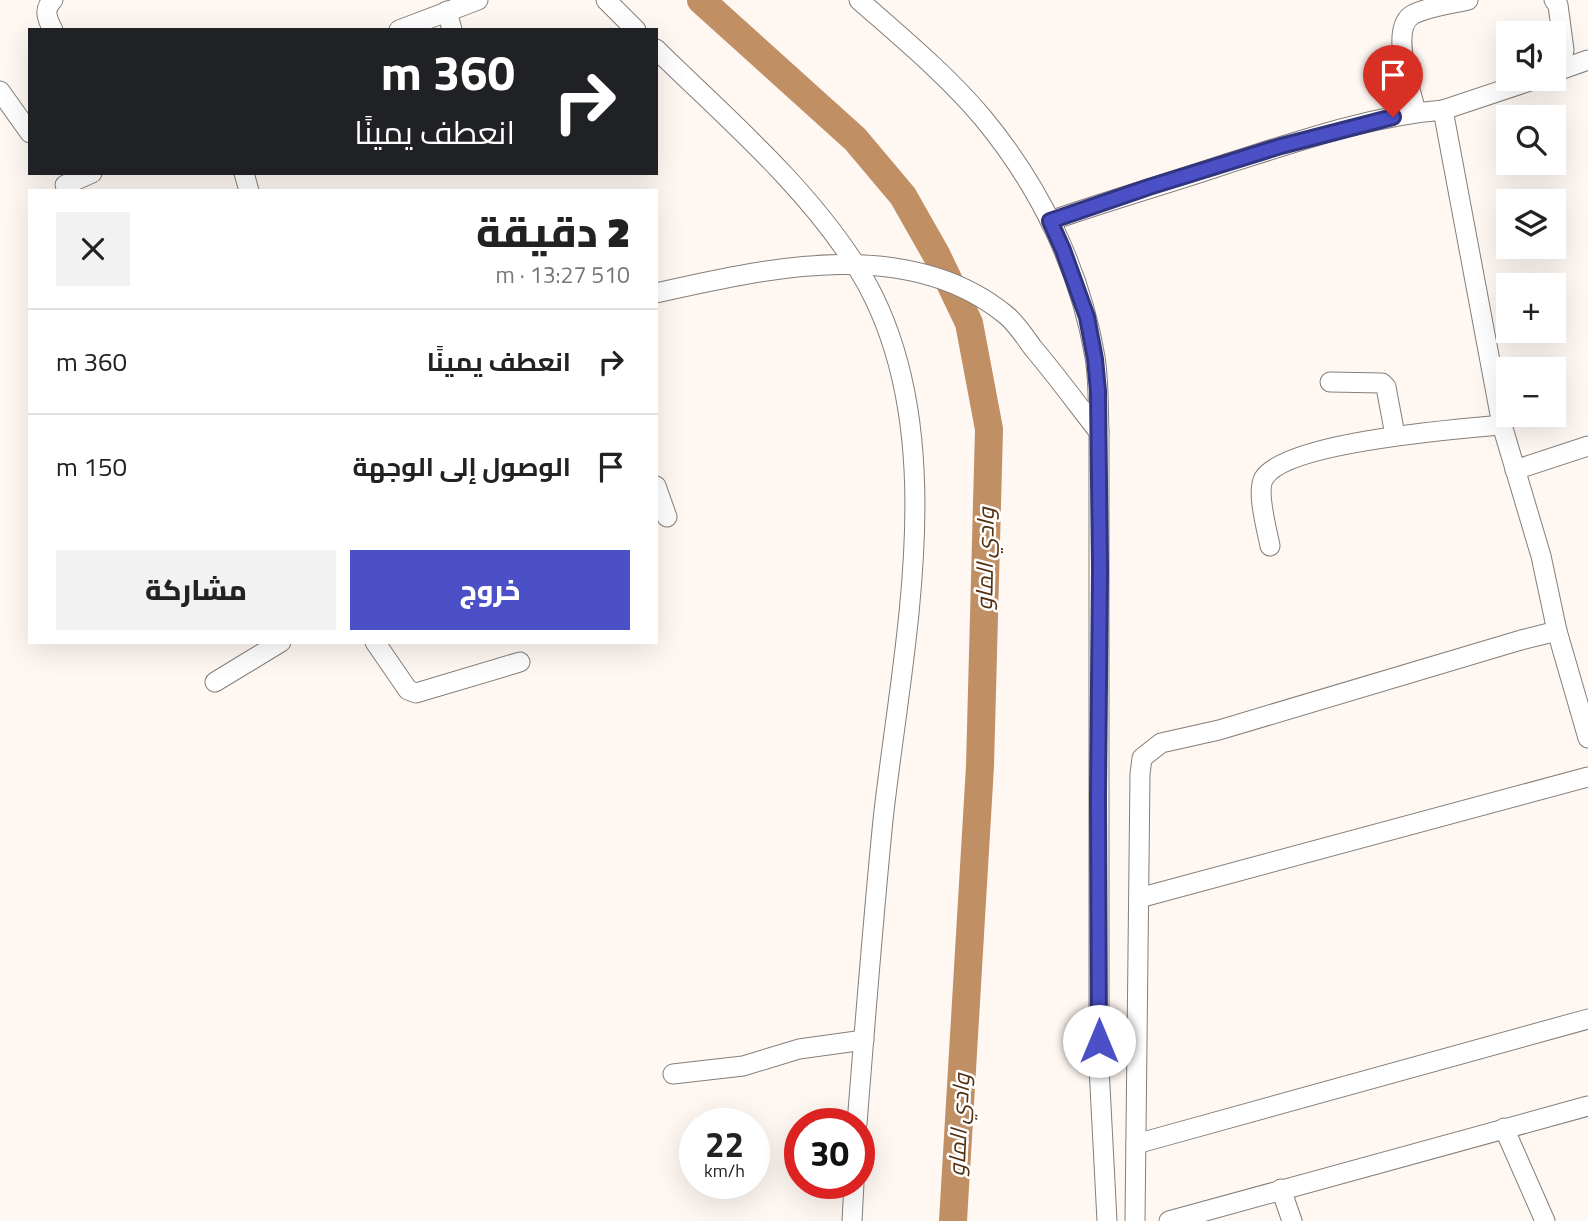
<!DOCTYPE html>
<html lang="ar">
<head>
<meta charset="utf-8">
<style>
  body { margin:0; font-family:"Titillium Web",Cairo,sans-serif; background:#f2f2f2; color:#222; direction:rtl; height:100vh; display:flex; flex-direction:column; font-size:26px; white-space:nowrap }
  * { box-sizing:border-box; margin:0 }
  p { font-size:23px; color:#767676 }
  .icon { flex:none; width:38px; height:38px; fill:none; stroke:currentColor; stroke-width:2; stroke-linecap:round; stroke-linejoin:round }
  .map { position:relative; flex:1; overflow:hidden; direction:ltr }
  .sheet { position:absolute; left:28px; top:189px; width:630px; height:455px; display:flex; flex-direction:column; background:#fff; border-radius:0px; box-shadow:0 7px 28px #0002; direction:rtl }
  .sheet>* { flex:none }
  .guide { position:absolute; left:28px; top:28px; width:630px; height:147px; border-radius:0px; box-shadow:0 7px 28px #0002; direction:rtl; background:#202124; color:#fff; overflow:hidden }
  .controls { position:absolute; left:1496px; top:21px; display:grid; gap:14px }
  .controls a { display:grid; place-items:center; width:70px; height:70px; border-radius:0px; background:#fff; box-shadow:0 7px 28px #0002; font-size:35px }
  .speed { position:absolute; left:679px; top:1108px; display:flex; gap:14px; font-size:35px; font-weight:700; text-align:center }
  .speed>* { display:grid; place-content:center; width:91px; height:91px; border-radius:50%; background:#fff; box-shadow:0 7px 28px #0002; line-height:1 }
  .speed small { font-size:18px; font-weight:400 }
  .speed .limit { border:10px solid #d22; background:#fff; color:#111 }
  .pin { position:absolute; display:grid; place-items:center; width:60px; height:60px; color:#fff; margin:-72px -30px; border-radius:50% 50% 50% 0; rotate:-45deg; box-shadow:0 0 7px #0007 }
  .pin .icon { rotate:45deg }
  .me { position:absolute; width:77px; margin:-38px; rotate:0deg; stroke-linejoin:round; filter:drop-shadow(0 0 5px #0008) }
  .turn { display:flex; align-items:center; gap:24px; height:147px; padding:0 28px; font-size:32px }
  .turn .icon { width:91px; height:91px; stroke-width:2.5 }
  .turn b { display:block; font-size:49px; line-height:60px }
  .round { display:grid; place-items:center; flex:none; width:74px; height:74px; border-radius:0px; background:#f2f2f2 }
  .head { display:flex; align-items:center; justify-content:space-between; height:119px; padding:0 28px }
  h1 { font-size:42px; font-weight:800; line-height:52px }
  .button { display:flex; gap:14px; margin-top:auto; padding:14px 28px }
  .button a { flex:1; height:80px; border-radius:0px; background:#4b50c6; color:#fff; font-size:28px; font-weight:800; line-height:80px; text-align:center }
  .button a+a { background:#f2f2f2; color:#222 }
  ul { padding:0; list-style:none }
  li { display:flex; align-items:center; gap:21px; height:105px; padding:0 28px; border-top:2px solid #e0e0e0 }
  li div { flex:1 }
  li b { display:block; font-size:26px }
  li em { font-style:normal }
  .map>svg:first-child { display:block }
  .lines { fill:none; stroke-linecap:round; stroke-linejoin:round }
  .river { stroke:#c18f64; stroke-width:28 }
  .minor-casing { stroke:#867e78; stroke-width:21 }
  .minor { stroke:#fff; stroke-width:19 }
  .route-casing { stroke:#313481; stroke-width:18 }
  .route { stroke:#4b50c6; stroke-width:12 }
  .labels { text-anchor:middle; stroke-width:5; stroke-linejoin:round; paint-order:stroke }
  .water-label { font-size:23px; font-style:italic; fill:#53300f; stroke:#fff }
</style>
</head>
<body>
<div class="map">
<svg width="1588" height="1221" viewBox="0 0 1588 1221">
  <rect width="100%" height="100%" fill="#fef7f2"/>
  <g class="lines">
    <!-- river -->
    <path class="river" d="M701,0L855,139L903,196L937,256L969,323L989,429L980,766L953,1221"/>
    <defs>
      <g id="minor">
        <path d="M606,0L636,30"/>
        <path d="M859,0C901,37 947,75 983,118C1040,187 1080,269 1095,357C1099,382 1098,407 1099,432V1067L1107,1221"/>
        <path d="M1554,0L1558,5L1564,50L1560,70"/>
        <path d="M447,11L452,30"/>
        <path d="M53,30C47,19 43,9 53,0"/>
        <path d="M399,30L478,0"/>
        <path d="M656,49C725,117 802,182 855,264C957,421 902,646 883,820C873,921 865,1022 857,1124"/>
        <path d="M1554,72L1588,60"/>
        <path d="M0,91L30,133"/>
        <path d="M1443,110L1536,79"/>
        <path d="M1416,112C1411,90 1388,26 1414,14C1430,6 1451,4 1468,0"/>
        <path d="M244,173L249,191"/>
        <path d="M65,185L92,173"/>
        <path d="M1050,221C1110,200 1170,183 1229,163C1299,141 1370,116 1443,110L1502,425L1541,556L1557,631"/>
        <path d="M656,293C768,268 908,235 1006,315C1016,323 1025,337 1033,348C1056,375 1077,404 1099,432"/>
        <path d="M1330,382L1382,383L1386,387L1395,435"/>
        <path d="M1515,470L1588,446"/>
        <path d="M656,486L667,517"/>
        <path d="M1270,546C1267,530 1256,491 1264,478C1287,442 1457,429 1502,425"/>
        <path d="M375,642L408,690L416,693L520,662"/>
        <path d="M215,682L281,642"/>
        <path d="M1139,898L1588,777"/>
        <path d="M673,1074L743,1066L799,1049L864,1040"/>
        <path d="M1504,1128L1545,1221"/>
        <path d="M1136,1144L1588,1019"/>
        <path d="M1281,1189L1292,1221"/>
        <path d="M852,1221L854,1183"/>
        <path d="M1135,1221L1140,774L1142,758L1161,743L1219,730L1521,640L1557,631L1588,738"/>
        <path d="M1169,1221L1588,1106"/>
      </g>
    </defs>
    <!-- minor casing -->
    <use href="#minor" class="minor-casing"/>
    <!-- minor -->
    <use href="#minor" class="minor"/>
  </g>
  <g class="lines">
    <defs>
      <path id="route" d="M1099,1041L1098,797L1100,569L1098,391L1095,359L1087,317L1063,250L1050,221L1149,187L1281,146L1393,117"/>
    </defs>
    <!-- route casing -->
    <use href="#route" class="route-casing"/>
    <!-- route -->
    <use href="#route" class="route"/>
  </g>
  <g class="labels">
    <!-- water labels -->
    <g class="water-label">
      <text transform="translate(985 559) rotate(-89)" y="8">وادي الماو</text>
      <text transform="translate(959 1125) rotate(-87)" y="8">وادي الماو</text>
    </g>
  </g>
</svg>
<div class="controls">
<a><svg class="icon" aria-label="sound" viewBox="0 0 24 24"><path d="M4 9h4l5-4v14l-5-4H4zM17 9q2 3 0 6"/></svg></a>
<a><svg class="icon" aria-label="search" viewBox="0 0 24 24"><circle cx="10" cy="10" r="6"/><path d="M15 15l6 6"/></svg></a>
<a><svg class="icon" aria-label="layers" viewBox="0 0 24 24"><path d="M12 4l9 5-9 5-9-5zM3 14l9 5 9-5"/></svg></a>
<a>+</a>
<a>−</a>
</div>
<div class="speed"><div>22<small>km/h</small></div><div class="limit">30</div></div>
<div class="pin" style="left:1393px;top:117px;background:#d93025"><svg class="icon" aria-label="arrive" viewBox="0 0 24 24"><path d="M6 21V4h12l-3 4 3 4H6"/></svg></div>
<svg class="me" style="left:1099px;top:1041px" viewBox="-20 -20 40 40"><circle r="19" fill="#fff"/><path d="M0-13L10 11 0 6-10 11z" fill="#4b50c6"/></svg>
<div class="guide">
<div class="turn"><svg class="icon" aria-label="right" viewBox="0 0 24 24"><path d="M7 20v-9h11M14 6l5 5-5 5"/></svg><div><b>360 m</b>انعطف يمينًا</div></div>
</div>
<section class="sheet">
<div class="head"><div><h1>2 دقيقة</h1><p>510 m · 13:27</p></div><a class="round"><svg class="icon" aria-label="close" viewBox="0 0 24 24"><path d="M6 6l12 12M18 6L6 18"/></svg></a></div>
<ul>
<li><svg class="icon" aria-label="right" viewBox="0 0 24 24"><path d="M7 20v-9h11M14 6l5 5-5 5"/></svg><div><b>انعطف يمينًا</b></div><em>360 m</em></li>
<li><svg class="icon" aria-label="arrive" viewBox="0 0 24 24"><path d="M6 21V4h12l-3 4 3 4H6"/></svg><div><b>الوصول إلى الوجهة</b></div><em>150 m</em></li>
</ul>
<div class="button"><a>خروج</a><a>مشاركة</a></div>
</section>
</div>
</body>
</html>
